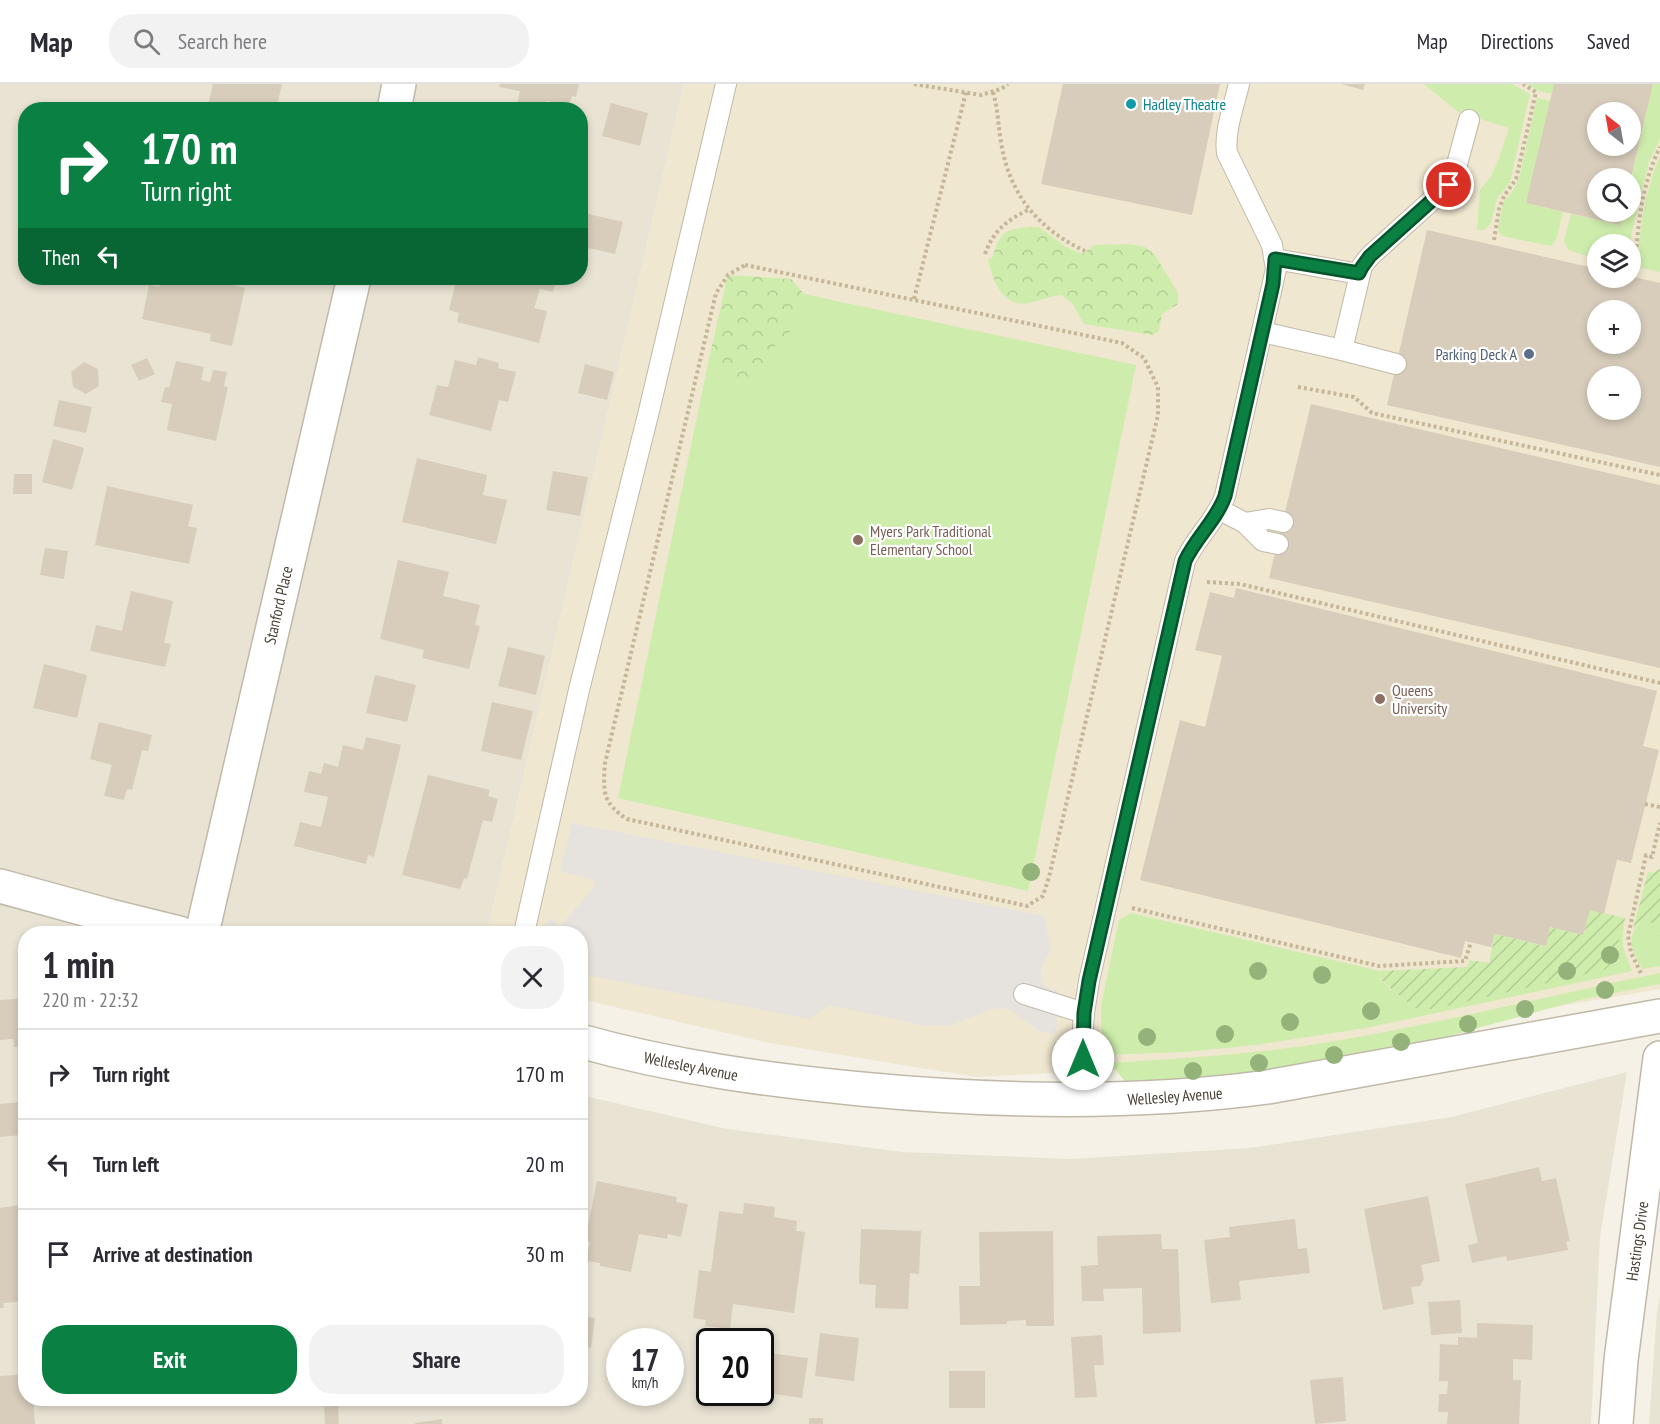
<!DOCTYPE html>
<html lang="en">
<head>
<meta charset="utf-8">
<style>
  body { margin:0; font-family:"PT Sans Narrow",sans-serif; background:#f2f2f3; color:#2b2b33; height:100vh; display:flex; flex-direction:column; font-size:22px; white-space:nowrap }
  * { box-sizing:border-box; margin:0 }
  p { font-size:20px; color:#7c7c81 }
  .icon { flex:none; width:33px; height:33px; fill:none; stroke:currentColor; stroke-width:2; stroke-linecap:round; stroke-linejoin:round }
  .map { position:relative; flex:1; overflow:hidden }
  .drawer { position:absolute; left:18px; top:842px; width:570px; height:480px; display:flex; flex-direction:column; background:#fff; border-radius:24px; box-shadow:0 3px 9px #0003 }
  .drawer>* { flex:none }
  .top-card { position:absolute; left:18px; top:18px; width:570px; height:183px; border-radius:24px; box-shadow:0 3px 9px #0003; background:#0b8043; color:#fff; overflow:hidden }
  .needle { width:39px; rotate:329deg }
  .buttons { position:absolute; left:1587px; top:18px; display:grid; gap:12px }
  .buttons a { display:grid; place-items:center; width:54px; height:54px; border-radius:50%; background:#fff; box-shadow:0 3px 9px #0003; font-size:30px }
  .speed { position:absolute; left:606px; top:1244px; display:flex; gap:12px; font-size:30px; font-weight:700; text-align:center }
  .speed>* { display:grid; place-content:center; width:78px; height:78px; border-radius:50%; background:#fff; box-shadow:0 3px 9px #0003; line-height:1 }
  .speed small { font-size:15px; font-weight:400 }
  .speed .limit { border:3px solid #111; border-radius:9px; background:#fff; color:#111 }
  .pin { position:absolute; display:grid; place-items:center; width:51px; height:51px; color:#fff; margin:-26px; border:3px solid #fff; border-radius:50%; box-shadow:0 2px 6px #0007 }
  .me { position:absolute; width:66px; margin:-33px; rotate:0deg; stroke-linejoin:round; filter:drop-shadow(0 0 4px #0008) }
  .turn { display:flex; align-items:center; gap:21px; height:126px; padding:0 24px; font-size:27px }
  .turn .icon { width:78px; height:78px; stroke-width:2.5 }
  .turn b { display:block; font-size:42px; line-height:51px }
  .then { display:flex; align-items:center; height:57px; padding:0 24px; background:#0003; gap:12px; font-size:22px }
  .round { display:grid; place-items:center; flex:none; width:63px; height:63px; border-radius:24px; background:#f2f2f3 }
  .overview { display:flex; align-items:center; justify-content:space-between; height:102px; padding:0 24px }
  h1 { font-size:36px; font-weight:800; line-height:45px }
  .action { display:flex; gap:12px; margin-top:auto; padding:12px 24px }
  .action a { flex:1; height:69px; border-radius:24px; background:#0b8043; color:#fff; font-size:24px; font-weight:800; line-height:69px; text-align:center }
  .action a+a { background:#f2f2f3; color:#2b2b33 }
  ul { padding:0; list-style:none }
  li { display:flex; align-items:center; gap:18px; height:90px; padding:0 24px; border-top:2px solid #e1e1e2 }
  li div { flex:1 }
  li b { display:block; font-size:22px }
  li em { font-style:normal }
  header { display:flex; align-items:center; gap:36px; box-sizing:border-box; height:84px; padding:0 30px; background:#fff; border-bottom:2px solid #e1e1e2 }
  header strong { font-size:28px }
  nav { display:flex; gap:33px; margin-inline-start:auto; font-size:21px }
  .search { width:420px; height:54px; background:#f2f2f3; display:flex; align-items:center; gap:15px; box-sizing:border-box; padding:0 21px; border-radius:24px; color:#7c7c81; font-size:22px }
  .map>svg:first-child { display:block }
  .residential { fill:#e9e3d4; fill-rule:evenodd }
  .education { fill:#efe7cf; fill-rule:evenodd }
  .grass { fill:#ceedac }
  .forest { fill:url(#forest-crowns) }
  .garden { fill:url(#garden-furrows) }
  .parking { fill:#e6e3df }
  .building { fill:#d8cdbb; fill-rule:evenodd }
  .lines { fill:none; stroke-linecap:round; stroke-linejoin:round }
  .service-casing { stroke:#c1b9a8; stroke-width:22 }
  .minor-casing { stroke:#c1b9a8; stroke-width:36 }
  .path { stroke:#c5b698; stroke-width:4; stroke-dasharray:3 3; stroke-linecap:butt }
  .service { stroke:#fff; stroke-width:20 }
  .minor { stroke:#fff; stroke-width:33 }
  .tree { fill:#94b37b }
  .route-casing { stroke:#07532c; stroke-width:15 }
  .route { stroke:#0b8043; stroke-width:10 }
  .culture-dot { fill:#0f9aa8; stroke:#fff; stroke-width:2 }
  .service-dot { fill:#5c6f8a; stroke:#fff; stroke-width:2 }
  .education-dot { fill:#8d6e63; stroke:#fff; stroke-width:2 }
  .labels { text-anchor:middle; stroke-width:4.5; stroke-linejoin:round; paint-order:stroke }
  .culture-label { font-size:16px; fill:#0d838f; stroke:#fff; text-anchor:start }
  .service-label { font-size:16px; fill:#4e5e75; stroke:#fff; text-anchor:end }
  .education-label { font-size:16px; fill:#785e54; stroke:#fff; text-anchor:start }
  .street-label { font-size:16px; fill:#494135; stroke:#fff }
</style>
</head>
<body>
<header>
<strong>Map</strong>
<div class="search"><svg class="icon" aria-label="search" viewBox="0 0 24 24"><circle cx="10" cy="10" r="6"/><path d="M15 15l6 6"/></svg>Search here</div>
<nav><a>Map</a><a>Directions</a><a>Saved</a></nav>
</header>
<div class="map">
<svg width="1660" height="1340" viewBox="0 0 1660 1340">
  <defs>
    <pattern id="forest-crowns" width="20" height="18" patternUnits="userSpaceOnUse" patternTransform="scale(1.5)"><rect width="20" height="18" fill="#ceedac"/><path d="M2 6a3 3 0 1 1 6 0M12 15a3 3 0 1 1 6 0" fill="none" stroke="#b2cc95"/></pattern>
    <pattern id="garden-furrows" width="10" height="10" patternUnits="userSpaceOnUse" patternTransform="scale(1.5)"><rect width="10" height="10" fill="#ceedac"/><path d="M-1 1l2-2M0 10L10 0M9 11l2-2" fill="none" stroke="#b2cc95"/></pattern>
  </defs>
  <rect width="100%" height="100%" fill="#f5f1e7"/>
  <!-- residential -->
  <g class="residential">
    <path d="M0,0H684L487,849H26V1314H580L581,1011L727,1045L902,1068L1071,1075L1250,1064L1451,1033L1627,988L1600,1153L1591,1340H0ZM26,26H580V194H26ZM620,1257H670V1308H620ZM710,1257H760V1308H710Z"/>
    <path d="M1660,1212V1340H1649L1657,1228Z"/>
  </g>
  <!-- education -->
  <path class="education" d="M684,0H1660V905L1223,980L976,993L769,959L581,915L580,849H487ZM1598,28H1630V62H1598ZM1598,94H1630V128H1598ZM1598,160H1630V194H1598ZM1598,226H1630V260H1598ZM1598,292H1630V326H1598Z"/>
  <!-- grass -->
  <g class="grass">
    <path d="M1424,0H1512L1530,10L1510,98L1497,115L1491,139L1485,146H1477L1480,106L1491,92L1499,74L1509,44L1458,28Z"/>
    <path d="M1527,0H1554L1552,10L1539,7Z"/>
    <path d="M1653,0H1660V55L1649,78L1631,152V167L1630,160H1598L1597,175L1568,166L1564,157L1571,130L1619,141L1623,128H1630L1631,96Z"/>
    <path d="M1537,14L1551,17L1526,119L1563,128L1556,156L1551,162L1502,152L1498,145L1503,119L1512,108L1519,95Z"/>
    <path d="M1660,72V188L1642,184C1632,166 1650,91 1660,72Z"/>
    <path d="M804,210L1136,281L1028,807L618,714L710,270L732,294L771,278V265L794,244Z"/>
    <path d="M1131,829L1380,887L1379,895L1414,924L1617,873L1620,845L1623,846V863L1632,887L1366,944L1256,961L1185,968L1102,971L1101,922L1119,836Z"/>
    <path d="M1644,834L1660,845V882L1642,885C1630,862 1625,854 1644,834Z"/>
    <path d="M1660,889V900L1584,915L1402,965L1235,992L1127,1000L1110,979C1175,975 1240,971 1304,962C1424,944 1541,913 1660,889Z"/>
  </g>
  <!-- forest -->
  <g class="forest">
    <path d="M1039,143L1064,162L1082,170L1095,161L1129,160L1145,163L1155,171L1178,209V220L1162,230L1159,247L1153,251L1084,240L1072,219L1061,211C1049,212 1040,217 1029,219C1002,224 993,196 988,176L993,173C1000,143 1011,144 1039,143Z"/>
    <path d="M728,191L791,195L804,210L794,244L772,265L771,278L762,293L751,296L732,294L710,270Z"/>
  </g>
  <!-- garden -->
  <g class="garden">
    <path d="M1660,785V845L1644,834L1633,845L1648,788L1652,789Z"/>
    <path d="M1590,826L1625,834L1623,846H1620C1618,863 1619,876 1604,886L1434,925L1414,924L1379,894L1380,887L1467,883L1470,876L1489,879L1495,850L1545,862L1550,843L1583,851Z"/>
  </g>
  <!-- parking -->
  <path class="parking" d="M572,739L1044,832L1051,865L1041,884V896L1045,903L1058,906L1056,951L1037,946L1014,928L1004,924L992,925L949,942L922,941L829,921L809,935L581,890L580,849H546L549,834L560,842L596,801L594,796L560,787Z"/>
  <!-- building -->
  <g class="building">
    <path d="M213,0H282L276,26H207Z"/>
    <path d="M500,0H579L576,13L572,12L569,22L546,17L544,25L517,20L520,7L499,3Z"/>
    <path d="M1063,0H1220L1192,131L1041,100Z"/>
    <path d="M1341,0H1365L1363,6Z"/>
    <path d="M1554,0H1653L1631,94H1598V128H1623L1620,141L1526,119ZM1598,28H1630V62H1598Z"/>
    <path d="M611,19L648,29L640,62L602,52Z"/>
    <path d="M580,128L623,138L615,170L580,162Z"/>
    <path d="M1427,146L1598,185V194L1630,192L1660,199V383L1387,321ZM1598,226H1630V260H1598ZM1598,292H1630V326H1598Z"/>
    <path d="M161,194H207L206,195L245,204L232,262L210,257L211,250L142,235L149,201L159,203Z"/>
    <path d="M457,194H557L553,208L540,205L534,224L547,227L539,259L457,238L459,229L449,226Z"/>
    <path d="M478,273L499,279L498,284L516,288L508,318L499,316L491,347L429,331L437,301L448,303L455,276L476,281Z"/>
    <path d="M147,274L155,290L139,297L131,281Z"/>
    <path d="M176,277L204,283L201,296L210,298L213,286L227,288L224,302L228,303L216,357L167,346L172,320L161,318L165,303L169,304Z"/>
    <path d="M84,278L98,285L99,302L86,310L73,303L71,288Z"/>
    <path d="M585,280L614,288L607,316L578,309Z"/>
    <path d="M59,316L92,323L86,349L53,342Z"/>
    <path d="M1311,320L1660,401V584L1269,494Z"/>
    <path d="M53,355L84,364L72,406L42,398Z"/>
    <path d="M417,374L487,391L483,411L507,416L496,460L402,438Z"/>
    <path d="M553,387L588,393L580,432L546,426Z"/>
    <path d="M14,390H32V410H13Z"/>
    <path d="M107,402L193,421L188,442L197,444L189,480L95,461Z"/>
    <path d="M45,464L68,467L64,495L40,491Z"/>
    <path d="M398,476L449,488L443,512L480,521L475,541L480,542L469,585L422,574L424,566L380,555Z"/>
    <path d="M1236,504L1657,607L1643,662L1659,666L1631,779L1617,776L1604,830L1590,826L1583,851L1550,843L1546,862L1495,850L1491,863L1465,857L1461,874L1140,796L1180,636L1205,643L1222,572L1195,566L1210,508L1234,514Z"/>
    <path d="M131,507L173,517L164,559L171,560L165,583L90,567L96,541L122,547Z"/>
    <path d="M508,563L545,572L536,611L498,602Z"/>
    <path d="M44,580L87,591L77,634L33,624Z"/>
    <path d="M375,591L416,601L407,638L366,629Z"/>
    <path d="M492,618L533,627L521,676L481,667Z"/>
    <path d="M99,638L152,651L148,667L142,666L132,706L127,705L124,716L104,712L112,681L90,675Z"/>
    <path d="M366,653L401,661L374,773L368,771L366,780L294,762L300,738L321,743L328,713L304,708L309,687L321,690L324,679L338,683L343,661L363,666Z"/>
    <path d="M428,691L490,706L488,712L498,715L492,738L483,736L467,795L464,794L460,805L402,791Z"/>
    <path d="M26,914V962L14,963L13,955L0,956V916Z"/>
    <path d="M18,1018L21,1051L0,1053V1020Z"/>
    <path d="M1539,1083L1542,1097L1556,1094L1570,1157L1566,1158L1568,1166L1507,1177L1506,1172L1472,1179L1468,1161L1478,1159L1465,1100Z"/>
    <path d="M597,1097L677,1113L676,1118L688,1120L681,1153L668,1150L667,1155L639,1150L631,1188L600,1182V1179L586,1177L590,1158L585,1156Z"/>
    <path d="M1428,1112L1440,1177L1421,1181L1424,1195L1420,1202L1411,1203L1414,1220L1383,1226L1364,1125Z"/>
    <path d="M744,1119L775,1123L774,1133L797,1137L796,1147L805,1148L794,1229L733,1220L730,1245L705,1242L706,1236L693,1234L699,1186L711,1188L719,1127L743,1130Z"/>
    <path d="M20,1121L21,1131L26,1130V1217L3,1219L4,1224H0V1124Z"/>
    <path d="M1295,1135L1298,1165L1307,1164L1310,1189L1239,1197L1241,1216L1211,1219L1204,1156L1230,1153L1229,1143Z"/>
    <path d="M861,1145L921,1147L919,1190L910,1189L908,1225L875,1224L876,1201L859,1200Z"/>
    <path d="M1053,1147L1054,1242H1026V1236L1007,1237V1240L960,1241L959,1202H980L979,1148Z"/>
    <path d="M1161,1150L1162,1165H1178L1181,1248L1143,1250L1142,1204L1103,1205L1104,1217H1082L1081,1182L1098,1181L1097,1152Z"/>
    <path d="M1460,1216L1462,1249L1431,1251L1428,1218Z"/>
    <path d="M580,1232L595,1234L591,1264L580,1262Z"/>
    <path d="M1477,1239L1533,1241L1532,1276L1513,1275V1296H1521L1519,1340H1447L1448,1328H1438L1439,1310H1447L1448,1297H1439L1440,1260L1458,1261V1253L1477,1254Z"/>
    <path d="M820,1249L859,1254L854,1297L815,1292Z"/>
    <path d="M1102,1251L1104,1281H1094L1097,1313L1075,1314L1071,1253Z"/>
    <path d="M760,1268L808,1274L802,1314L760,1308Z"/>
    <rect x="949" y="1287" width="36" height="37"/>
    <path d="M26,1290V1314H33L35,1340H0V1292Z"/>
    <path d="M1343,1293L1346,1337L1315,1340L1310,1296Z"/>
    <path d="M338,1322L339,1340H325L324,1323Z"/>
    <rect x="809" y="1334" width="14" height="6"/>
    <path d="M442,1335V1340H415V1339Z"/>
  </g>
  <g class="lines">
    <defs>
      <g id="service">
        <path d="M1275,175L1359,190"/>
        <path d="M1262,248L1342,266L1362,182L1370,172L1449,101L1453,95L1469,36"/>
        <path d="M1342,266L1396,280"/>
        <path d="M1220,426L1245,439L1263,457L1278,460"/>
        <path d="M1245,439L1269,435L1283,438"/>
        <path d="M524,849L579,606L649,327L726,0"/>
        <path d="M1024,910L1084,929"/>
        <path d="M1084,1016L1082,959L1084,929L1089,897L1185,477C1196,453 1216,437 1225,412L1276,185L1272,161L1227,69C1224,47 1234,22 1239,0"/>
      </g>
      <g id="minor">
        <path d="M394,26L399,0"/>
        <path d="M0,802L110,832L179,849"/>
        <path d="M202,849L354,194"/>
        <path d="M580,957C673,983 766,996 861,1005C997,1018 1133,1021 1268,1003L1660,932"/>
        <path d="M1616,1340L1621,1276L1660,974"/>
      </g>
    </defs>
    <!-- service casing -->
    <use href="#service" class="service-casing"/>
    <!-- minor casing -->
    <use href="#minor" class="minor-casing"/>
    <!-- path -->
    <g class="path">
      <path d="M914,0L981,11L1001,5L1008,0"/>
      <path d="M993,8C998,25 998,41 1001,58C1009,110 1038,145 1085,167"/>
      <path d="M1494,156L1499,125L1504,112L1516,95L1536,8L1523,0"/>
      <path d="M985,170C994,146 1006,137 1028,126"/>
      <path d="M745,181L1122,259L1144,274L1158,303V331L1049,793L1043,812L1027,822L627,735C602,719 603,707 605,679L716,209L728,191Z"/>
      <path d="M1636,187C1636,147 1642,99 1660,63"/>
      <path d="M914,215L966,8"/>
      <path d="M1298,303L1354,313L1372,329L1660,391"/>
      <path d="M1207,498L1240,500L1660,599"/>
      <path d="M1645,720L1660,723"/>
      <path d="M1132,824L1379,882L1465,877L1471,858"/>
      <path d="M1641,889L1631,869L1628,852L1646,771L1652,773L1660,739"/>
    </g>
    <!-- service -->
    <use href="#service" class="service"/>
    <!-- minor -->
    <use href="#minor" class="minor"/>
  </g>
  <!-- trees -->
  <g class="tree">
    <circle cx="1031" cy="788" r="9"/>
    <circle cx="1610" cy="871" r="9"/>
    <circle cx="1258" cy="887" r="9"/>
    <circle cx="1567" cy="887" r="9"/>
    <circle cx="1322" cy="891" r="9"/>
    <circle cx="1605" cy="906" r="9"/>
    <circle cx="1525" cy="925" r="9"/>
    <circle cx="1371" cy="927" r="9"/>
    <circle cx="1290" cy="938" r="9"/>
    <circle cx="1468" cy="940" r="9"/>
    <circle cx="1225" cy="950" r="9"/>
    <circle cx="1147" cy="953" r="9"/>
    <circle cx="1401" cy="958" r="9"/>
    <circle cx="1334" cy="971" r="9"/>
    <circle cx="1259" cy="979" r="9"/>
    <circle cx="1193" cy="987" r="9"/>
  </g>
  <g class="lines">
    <defs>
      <path id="route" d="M1083,975L1084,929L1089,897L1185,477C1196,453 1216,437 1225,412L1273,200L1275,175L1359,189L1362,183L1370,172L1449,101"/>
    </defs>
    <!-- route casing -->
    <use href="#route" class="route-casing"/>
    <!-- route -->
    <use href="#route" class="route"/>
  </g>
  <!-- markers -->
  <circle class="culture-dot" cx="1131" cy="20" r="6"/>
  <circle class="service-dot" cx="1529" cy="270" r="6"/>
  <g class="education-dot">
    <circle cx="858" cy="456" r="6"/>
    <circle cx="1380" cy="615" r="6"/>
  </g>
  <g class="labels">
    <!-- culture labels -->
    <g class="culture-label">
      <text x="1143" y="26">Hadley Theatre</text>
    </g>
    <!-- service labels -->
    <g class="service-label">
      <text x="1517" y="276">Parking Deck A</text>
    </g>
    <!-- education labels -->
    <g class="education-label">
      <text x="870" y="453">Myers Park Traditional<tspan x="870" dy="18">Elementary School</tspan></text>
      <text x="1392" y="612">Queens<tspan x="1392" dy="18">University</tspan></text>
    </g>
    <!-- street labels -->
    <g class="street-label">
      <text transform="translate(278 521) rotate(-77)" y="6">Stanford Place</text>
      <text transform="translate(691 982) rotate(11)" y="6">Wellesley Avenue</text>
      <text transform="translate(1175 1012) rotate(-4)" y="6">Wellesley Avenue</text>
      <text transform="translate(1637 1157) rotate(-82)" y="6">Hastings Drive</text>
    </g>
  </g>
</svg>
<div class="buttons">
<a><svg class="needle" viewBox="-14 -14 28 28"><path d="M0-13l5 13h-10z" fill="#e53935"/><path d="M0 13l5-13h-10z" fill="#7c7c81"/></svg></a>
<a><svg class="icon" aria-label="search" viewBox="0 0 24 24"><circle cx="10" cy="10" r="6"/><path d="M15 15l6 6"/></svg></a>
<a><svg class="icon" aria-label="layers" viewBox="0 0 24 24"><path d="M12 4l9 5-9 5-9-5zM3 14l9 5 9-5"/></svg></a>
<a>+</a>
<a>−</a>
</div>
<div class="speed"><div>17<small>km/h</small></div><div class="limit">20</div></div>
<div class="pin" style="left:1449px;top:101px;background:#d93025"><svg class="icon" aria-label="arrive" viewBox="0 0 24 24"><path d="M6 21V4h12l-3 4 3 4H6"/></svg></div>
<svg class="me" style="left:1083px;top:975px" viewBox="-20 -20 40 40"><circle r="19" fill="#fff"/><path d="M0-13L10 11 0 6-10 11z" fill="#0b8043"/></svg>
<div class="top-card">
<div class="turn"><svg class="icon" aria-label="right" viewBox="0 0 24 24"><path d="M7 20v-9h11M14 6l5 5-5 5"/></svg><div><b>170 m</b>Turn right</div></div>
<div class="then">Then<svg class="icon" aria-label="left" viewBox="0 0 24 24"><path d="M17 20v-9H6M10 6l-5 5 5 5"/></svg></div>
</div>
<section class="drawer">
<div class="overview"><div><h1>1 min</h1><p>220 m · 22:32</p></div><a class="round"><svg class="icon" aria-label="close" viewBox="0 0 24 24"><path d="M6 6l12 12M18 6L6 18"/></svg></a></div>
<ul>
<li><svg class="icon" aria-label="right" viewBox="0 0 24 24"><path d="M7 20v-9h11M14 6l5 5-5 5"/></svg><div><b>Turn right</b></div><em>170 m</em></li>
<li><svg class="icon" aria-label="left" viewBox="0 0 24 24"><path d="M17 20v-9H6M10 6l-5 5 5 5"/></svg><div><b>Turn left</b></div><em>20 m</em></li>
<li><svg class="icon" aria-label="arrive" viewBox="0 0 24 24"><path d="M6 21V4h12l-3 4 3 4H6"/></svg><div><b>Arrive at destination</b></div><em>30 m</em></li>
</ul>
<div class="action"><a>Exit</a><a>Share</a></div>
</section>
</div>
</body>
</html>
